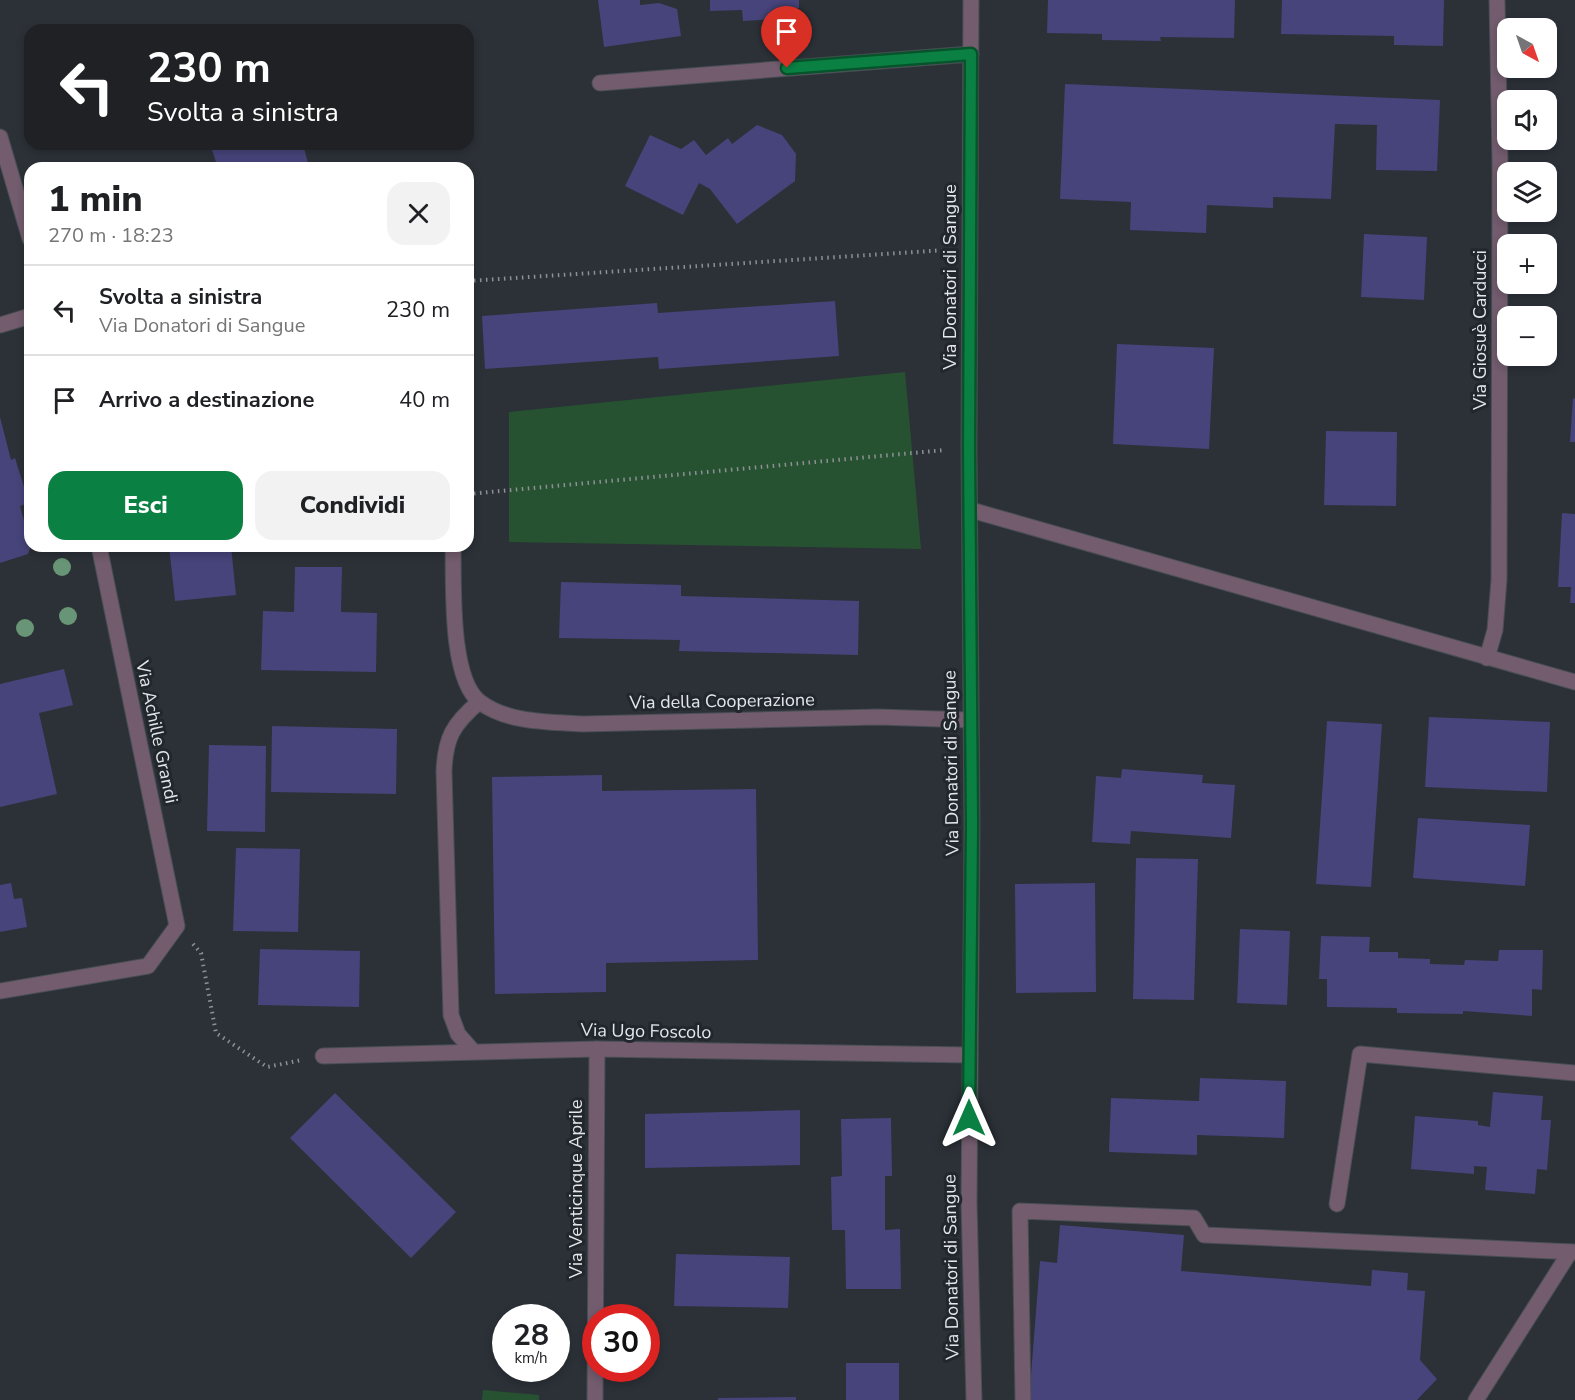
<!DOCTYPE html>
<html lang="it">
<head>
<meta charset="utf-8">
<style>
  body { margin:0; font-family:"Nunito Sans",sans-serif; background:#f2f2f2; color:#202124; height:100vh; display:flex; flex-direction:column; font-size:22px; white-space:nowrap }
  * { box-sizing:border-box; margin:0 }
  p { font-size:20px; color:#757577 }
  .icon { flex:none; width:33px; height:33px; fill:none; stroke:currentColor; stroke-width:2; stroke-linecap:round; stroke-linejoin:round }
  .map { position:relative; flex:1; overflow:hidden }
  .sheet { position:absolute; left:24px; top:162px; width:450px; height:390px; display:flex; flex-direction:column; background:#fff; border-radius:18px; box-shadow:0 3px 9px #0003 }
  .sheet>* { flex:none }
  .banner { position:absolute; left:24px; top:24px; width:450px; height:126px; border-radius:18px; box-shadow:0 3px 9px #0003; background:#202124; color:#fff; overflow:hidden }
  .needle { width:39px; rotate:140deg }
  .tools { position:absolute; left:1497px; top:18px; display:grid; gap:12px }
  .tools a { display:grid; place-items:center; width:60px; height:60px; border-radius:12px; background:#fff; box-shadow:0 3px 9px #0003; font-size:30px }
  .speed { position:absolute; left:492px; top:1304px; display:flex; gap:12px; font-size:30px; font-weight:700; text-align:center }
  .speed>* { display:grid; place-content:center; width:78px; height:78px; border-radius:50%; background:#fff; box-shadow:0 3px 9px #0003; line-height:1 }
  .speed small { font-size:15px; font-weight:400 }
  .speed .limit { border:9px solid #d22; background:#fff; color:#111 }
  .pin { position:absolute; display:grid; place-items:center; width:51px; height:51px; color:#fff; margin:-62px -26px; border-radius:50% 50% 50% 0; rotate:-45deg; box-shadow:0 0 6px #0007 }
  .pin .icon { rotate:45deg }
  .me { position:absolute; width:66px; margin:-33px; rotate:0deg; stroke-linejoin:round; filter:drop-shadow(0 0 4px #0008) }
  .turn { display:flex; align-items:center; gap:21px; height:126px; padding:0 24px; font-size:27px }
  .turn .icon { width:78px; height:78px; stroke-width:2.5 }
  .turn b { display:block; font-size:42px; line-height:51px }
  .round { display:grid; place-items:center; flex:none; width:63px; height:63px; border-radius:18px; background:#f2f2f2 }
  .headline { display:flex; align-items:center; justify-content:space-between; height:102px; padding:0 24px }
  h1 { font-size:36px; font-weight:800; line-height:45px }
  .button { display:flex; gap:12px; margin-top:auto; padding:12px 24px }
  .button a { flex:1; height:69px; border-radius:18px; background:#0b8043; color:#fff; font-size:24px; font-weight:800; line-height:69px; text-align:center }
  .button a+a { background:#f2f2f2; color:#202124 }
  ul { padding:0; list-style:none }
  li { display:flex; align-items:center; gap:18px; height:90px; padding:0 24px; border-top:2px solid #e0e0e0 }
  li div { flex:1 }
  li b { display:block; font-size:22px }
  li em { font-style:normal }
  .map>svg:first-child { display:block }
  .green { fill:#275231 }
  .building { fill:#46447a }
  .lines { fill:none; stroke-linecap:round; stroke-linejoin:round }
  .minor-casing { stroke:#484e54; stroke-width:17 }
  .path { stroke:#8c9196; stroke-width:4; stroke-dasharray:1.5 4.5; stroke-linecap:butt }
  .minor { stroke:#725c6e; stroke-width:15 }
  .tree { fill:#679575 }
  .route-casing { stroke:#07532c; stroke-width:15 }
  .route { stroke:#0b8043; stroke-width:10 }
  .labels { text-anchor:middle; stroke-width:6; stroke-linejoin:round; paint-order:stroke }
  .street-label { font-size:18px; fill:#e3e7eb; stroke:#21272c }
</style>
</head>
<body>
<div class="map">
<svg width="1575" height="1400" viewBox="0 0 1575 1400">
  <rect width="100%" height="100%" fill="#2b3137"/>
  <!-- green -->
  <g class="green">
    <path d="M905,372L921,549L509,542V412Z"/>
    <path d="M483,1390L539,1395V1400H482Z"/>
  </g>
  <!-- building -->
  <g class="building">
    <path d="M598,0H640V5L659,3L677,9L681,36L604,47Z"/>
    <path d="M710,0H799V8H793V18L743,21L742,10L710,11Z"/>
    <path d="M1048,0H1235L1234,38L1160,37L1161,41L1102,40V34L1047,33Z"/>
    <path d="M1282,0H1444L1443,46L1394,45V36L1281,34Z"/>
    <path d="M1065,84L1440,100L1437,171L1376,170L1377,125L1335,124L1331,199L1273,197V208L1207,205L1206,233L1130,230L1131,202L1060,199Z"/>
    <path d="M757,125L782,135L796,154L795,181L737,224L710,189L699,183L683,215L625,186L650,135L681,149L694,140L706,155L728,138L732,144Z"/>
    <path d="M210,144H303L308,163L300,168H218Z"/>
    <path d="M1364,234L1427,237L1424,300L1361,297Z"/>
    <path d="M835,301L839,356L659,369L658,357L485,369L482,316L657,303L658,313Z"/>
    <path d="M1117,344L1214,348L1209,449L1113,444Z"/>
    <path d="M1573,398L1575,399V442H1570Z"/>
    <path d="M0,417L11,460L15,458L29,503L20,506L31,546L28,554L0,563Z"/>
    <path d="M1326,431L1397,432L1396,506L1324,505Z"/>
    <path d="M1562,513L1575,514V603H1570L1571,587H1558Z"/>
    <path d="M169,546H231L236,595L175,601Z"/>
    <path d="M295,567H342L341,612L377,613L376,672L261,670L263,611L294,612Z"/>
    <path d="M561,582L681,585V596L859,601L858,655L679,651L680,640L559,638Z"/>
    <path d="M64,669L73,705L39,713L57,794L0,807V684Z"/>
    <path d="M1429,717L1550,722L1547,792L1425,787Z"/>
    <path d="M1327,721L1382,724L1371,887L1316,884Z"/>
    <path d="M272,726L397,729L396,794L271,792Z"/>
    <path d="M209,745L266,746L265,832L207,831Z"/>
    <path d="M1122,769L1203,775L1202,783L1235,785L1231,838L1131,831L1130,844L1092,842L1096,776L1121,778Z"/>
    <path d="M602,775V791L756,789L758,960L606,963V992L495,994L492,777Z"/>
    <path d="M1418,818L1530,825L1525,886L1413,878Z"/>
    <path d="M236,848L300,849L298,932L233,931Z"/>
    <path d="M1136,858L1198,859L1194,1000L1133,999Z"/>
    <path d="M11,883L14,899L22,898L27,927L0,932V885Z"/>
    <path d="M1095,883L1096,992L1016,993L1015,884Z"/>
    <path d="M1240,929L1290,931L1287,1005L1237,1003Z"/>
    <path d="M1321,936L1370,937L1369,952H1398V958L1430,959V964L1464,965L1465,960L1498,961L1499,950H1543L1542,990L1532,989V1016L1463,1011V1014L1397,1013V1008L1327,1007V979H1319Z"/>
    <path d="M260,949L360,951L359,1007L258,1005Z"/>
    <path d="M1200,1078L1286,1081L1284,1138L1197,1135V1155L1109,1152L1111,1098L1199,1101Z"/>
    <path d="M1493,1092L1543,1096L1541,1120H1551L1547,1170L1537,1169L1535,1194L1485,1190L1487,1167L1474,1166V1174L1411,1169L1415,1116L1478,1121V1125L1490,1127Z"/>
    <path d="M335,1093L456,1212L411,1258L290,1138Z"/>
    <path d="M800,1110V1165L645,1168V1114Z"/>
    <path d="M891,1118L892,1176H885V1230L900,1229L901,1289H846L845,1230H832L831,1177L842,1176L841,1119Z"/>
    <path d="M1060,1225L1184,1235L1181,1271L1371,1286L1372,1270L1408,1273L1407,1290L1425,1291L1420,1360L1437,1379L1417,1400H1029L1040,1261L1057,1263Z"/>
    <path d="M676,1254L790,1257L788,1308L674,1306Z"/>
    <rect x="846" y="1363" width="53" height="37"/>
    <path d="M796,1397V1400H718V1398Z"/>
  </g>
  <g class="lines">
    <defs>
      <g id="minor">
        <path d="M971,0L969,448L972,826L969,1202L974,1400"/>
        <path d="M600,83L971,54"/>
        <path d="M0,137L30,239"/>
        <path d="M0,325L30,316"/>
        <path d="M971,510L1575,682"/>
        <path d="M453,546C454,582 449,679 480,702C507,723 551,722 583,724L878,717L970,720"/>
        <path d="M1487,658L1495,630L1499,580L1500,162L1497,0"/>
        <path d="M0,991L148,966L177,926L99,546"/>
        <path d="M472,1050L458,1034L451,1015L444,772C445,738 453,724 479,702"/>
        <path d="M323,1056L597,1049L970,1055"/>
        <path d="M1337,1204L1360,1054L1575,1073"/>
        <path d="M595,1400L597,1049"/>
        <path d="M1023,1400L1020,1211L1194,1218L1204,1235L1575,1252"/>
        <path d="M1476,1400L1570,1252"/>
      </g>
    </defs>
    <!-- minor casing -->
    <use href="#minor" class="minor-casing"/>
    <!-- path -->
    <g class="path">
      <path d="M468,281L946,250"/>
      <path d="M468,494L945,450"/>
      <path d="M193,944L201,953L216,1033L267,1067L302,1060"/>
    </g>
    <!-- minor -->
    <use href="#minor" class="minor"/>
  </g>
  <!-- trees -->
  <g class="tree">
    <circle cx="62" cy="567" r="9"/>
    <circle cx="68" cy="616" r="9"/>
    <circle cx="25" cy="628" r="9"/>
  </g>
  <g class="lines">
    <defs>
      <path id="route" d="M787,68L971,54L969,448L972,826L969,1118"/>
    </defs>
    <!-- route casing -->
    <use href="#route" class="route-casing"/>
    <!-- route -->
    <use href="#route" class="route"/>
  </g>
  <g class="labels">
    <!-- street labels -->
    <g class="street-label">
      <text transform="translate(950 277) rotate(-90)" y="6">Via Donatori di Sangue</text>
      <text transform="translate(1480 330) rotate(-90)" y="6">Via Giosuè Carducci</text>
      <text transform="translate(722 701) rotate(-1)" y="6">Via della Cooperazione</text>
      <text transform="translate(157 732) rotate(78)" y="6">Via Achille Grandi</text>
      <text transform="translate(951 763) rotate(-91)" y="6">Via Donatori di Sangue</text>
      <text transform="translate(646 1031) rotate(1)" y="6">Via Ugo Foscolo</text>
      <text transform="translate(576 1189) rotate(-90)" y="6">Via Venticinque Aprile</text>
      <text transform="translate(951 1267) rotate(-91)" y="6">Via Donatori di Sangue</text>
    </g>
  </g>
</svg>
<div class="tools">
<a><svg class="needle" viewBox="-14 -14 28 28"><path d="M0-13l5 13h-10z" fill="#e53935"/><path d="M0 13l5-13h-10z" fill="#757577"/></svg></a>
<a><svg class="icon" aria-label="sound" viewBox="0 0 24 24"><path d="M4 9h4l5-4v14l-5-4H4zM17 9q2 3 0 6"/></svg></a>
<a><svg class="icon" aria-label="layers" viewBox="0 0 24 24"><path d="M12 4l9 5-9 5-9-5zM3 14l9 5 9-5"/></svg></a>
<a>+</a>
<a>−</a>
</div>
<div class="speed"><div>28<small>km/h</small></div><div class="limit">30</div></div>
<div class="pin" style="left:787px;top:68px;background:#d93025"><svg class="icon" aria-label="arrive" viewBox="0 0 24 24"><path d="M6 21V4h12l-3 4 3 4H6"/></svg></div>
<svg class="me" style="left:969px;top:1118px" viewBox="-20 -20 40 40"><path d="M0-17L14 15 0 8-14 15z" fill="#0b8043" stroke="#fff" stroke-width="4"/></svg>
<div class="banner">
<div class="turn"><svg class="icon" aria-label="left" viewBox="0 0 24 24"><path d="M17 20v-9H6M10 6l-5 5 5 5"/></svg><div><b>230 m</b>Svolta a sinistra</div></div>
</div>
<section class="sheet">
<div class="headline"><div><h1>1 min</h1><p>270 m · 18:23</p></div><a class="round"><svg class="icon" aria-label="close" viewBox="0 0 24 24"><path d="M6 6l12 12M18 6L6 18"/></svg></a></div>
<ul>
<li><svg class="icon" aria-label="left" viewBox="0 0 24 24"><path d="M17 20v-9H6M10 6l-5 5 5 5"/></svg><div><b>Svolta a sinistra</b><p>Via Donatori di Sangue</p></div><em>230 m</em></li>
<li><svg class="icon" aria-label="arrive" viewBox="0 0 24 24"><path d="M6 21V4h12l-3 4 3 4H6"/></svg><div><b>Arrivo a destinazione</b></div><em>40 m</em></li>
</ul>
<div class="button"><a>Esci</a><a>Condividi</a></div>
</section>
</div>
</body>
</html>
